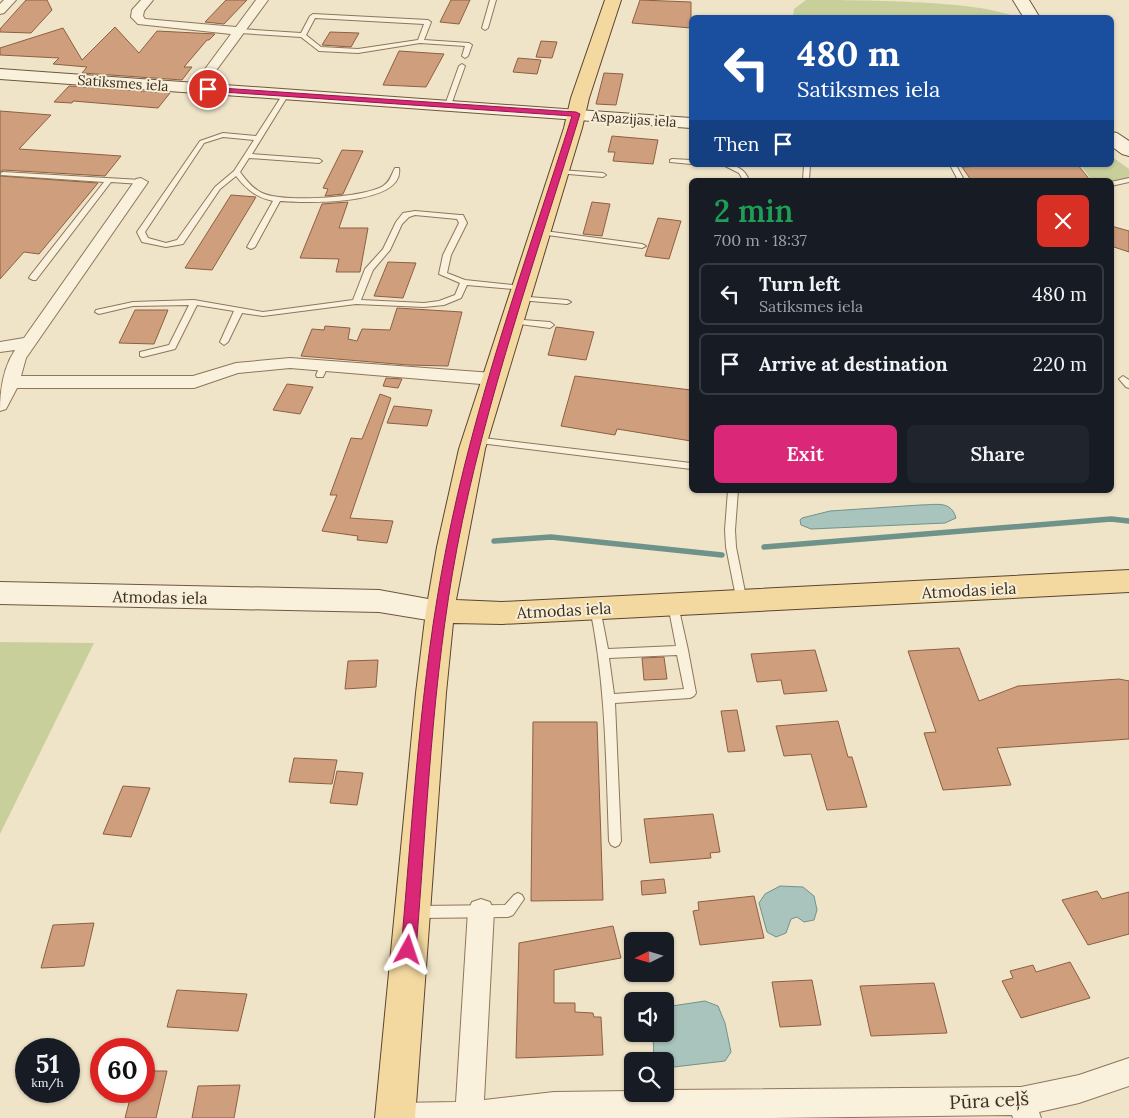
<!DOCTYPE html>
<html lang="en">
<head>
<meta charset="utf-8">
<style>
  body { margin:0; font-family:Lora,serif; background:#20242c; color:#f1f3f6; height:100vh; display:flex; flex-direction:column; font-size:19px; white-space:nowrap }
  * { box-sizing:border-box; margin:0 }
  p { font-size:16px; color:#9ea1a6 }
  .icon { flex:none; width:28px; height:28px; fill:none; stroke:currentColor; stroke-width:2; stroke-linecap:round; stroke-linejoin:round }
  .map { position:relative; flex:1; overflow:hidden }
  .drawer { position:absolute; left:689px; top:178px; width:425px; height:315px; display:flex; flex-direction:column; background:#171b24; border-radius:8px; box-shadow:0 1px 4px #0004 }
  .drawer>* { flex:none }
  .hud { position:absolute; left:689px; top:15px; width:425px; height:152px; border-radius:8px; box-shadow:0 1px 4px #0004; background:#1a4fa0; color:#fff; overflow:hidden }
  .needle { width:32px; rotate:265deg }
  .fabs { position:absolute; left:624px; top:932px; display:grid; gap:10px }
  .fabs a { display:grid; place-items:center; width:50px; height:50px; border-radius:8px; background:#171b24; box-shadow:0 1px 4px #0004; font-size:25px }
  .speed { position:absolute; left:15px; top:1038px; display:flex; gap:10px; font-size:25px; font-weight:700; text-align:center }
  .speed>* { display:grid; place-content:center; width:65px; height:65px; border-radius:50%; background:#171b24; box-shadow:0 1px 4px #0004; line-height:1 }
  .speed small { font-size:12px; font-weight:400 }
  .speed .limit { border:8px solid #d22; background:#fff; color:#111 }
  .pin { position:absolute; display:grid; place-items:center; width:42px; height:42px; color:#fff; margin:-21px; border:2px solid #fff; border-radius:50%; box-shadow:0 1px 5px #0007 }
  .me { position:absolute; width:55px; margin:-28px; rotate:5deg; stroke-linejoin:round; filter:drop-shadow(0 0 4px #0008) }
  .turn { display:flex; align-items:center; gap:18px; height:105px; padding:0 25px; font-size:22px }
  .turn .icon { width:65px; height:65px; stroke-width:2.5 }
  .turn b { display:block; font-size:35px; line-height:42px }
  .then { display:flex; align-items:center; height:48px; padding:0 25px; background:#0003; gap:10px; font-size:19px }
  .round { display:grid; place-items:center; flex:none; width:52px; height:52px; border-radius:8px; background:#20242c }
  .head { display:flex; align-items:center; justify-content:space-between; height:85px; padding:0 25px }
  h1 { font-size:30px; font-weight:600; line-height:38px; color:#1e9e55 }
  .cta { display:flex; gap:10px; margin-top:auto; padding:10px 25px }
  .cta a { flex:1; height:58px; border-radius:8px; background:#db2777; color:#fff; font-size:20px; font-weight:600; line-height:58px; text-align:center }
  .cta a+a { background:#20242c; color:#f1f3f6 }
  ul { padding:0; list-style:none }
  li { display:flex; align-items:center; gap:15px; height:62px; margin:0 10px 8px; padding:0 15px; border:2px solid #363941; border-radius:8px }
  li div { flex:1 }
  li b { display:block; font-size:19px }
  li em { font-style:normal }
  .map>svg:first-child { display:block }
  .green { fill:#c9cf9b }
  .water { fill:#a9c4bc; stroke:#6f938a }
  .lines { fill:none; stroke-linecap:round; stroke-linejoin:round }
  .stream { stroke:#6f938a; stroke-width:5.5 }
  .building { fill:#cf9f7d; stroke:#8d5f41 }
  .lane-casing { stroke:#8d765c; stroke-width:2 }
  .street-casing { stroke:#8d765c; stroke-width:2 }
  .secondary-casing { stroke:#6f573f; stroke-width:2 }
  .primary-casing { stroke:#5b4430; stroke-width:2 }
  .lane { fill:#faf1dc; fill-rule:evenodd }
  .street { fill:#faf1dc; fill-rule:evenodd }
  .secondary { fill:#faf1dc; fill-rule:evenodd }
  .primary { fill:#f3d9a0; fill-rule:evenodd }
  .route { fill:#db2777; stroke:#8e194d }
  .labels { text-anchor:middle; stroke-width:4; stroke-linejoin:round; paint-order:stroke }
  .far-street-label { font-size:14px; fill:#3d2e20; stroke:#f7eed8 }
  .street-label { font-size:16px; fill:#3d2e20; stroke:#f7eed8 }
  .near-street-label { font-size:19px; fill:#3d2e20; stroke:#f7eed8 }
</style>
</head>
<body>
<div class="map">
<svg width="1129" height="1118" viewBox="0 0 1129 1118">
  <rect width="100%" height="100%" fill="#f0e4c8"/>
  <!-- green -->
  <g class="green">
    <path d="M806,0C853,0 979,0 1015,17H793L794,9Z"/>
    <path d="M1111,156L1129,169V178L1111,182V180H1092L1080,165H1111Z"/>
    <path d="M0,642L94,643L0,834Z"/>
  </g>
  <!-- water -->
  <g class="water">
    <path d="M920,505C936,505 951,500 956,518L945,523L811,529L801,525L800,520L802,518L830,511Z"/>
    <path d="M780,886L803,887L814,896L817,910L814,920L804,922L797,917L791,919L786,933L776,937L767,932L759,903L765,894Z"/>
    <path d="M705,1001L718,1006L725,1023L731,1052L725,1061L665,1068V1061H654L653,1034H665V1007Z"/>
  </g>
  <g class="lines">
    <!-- stream -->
    <g class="stream">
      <path d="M494,541L551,537L722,555"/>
      <path d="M764,547L1111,519L1129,521"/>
    </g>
  </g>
  <!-- building -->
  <g class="building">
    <path d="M26,0H47L52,10L31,33L0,32V29Z"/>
    <path d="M226,0H247L224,24L205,22Z"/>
    <path d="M451,0H470L459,24L440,22Z"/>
    <path d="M640,0L691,2V28L632,23Z"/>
    <path d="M115,27L139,53L157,31L215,34L209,40H207L184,67H192L182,80L82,73L87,67L53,64L59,58L0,55V48L63,28L82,60Z"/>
    <path d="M330,32L359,33L351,47L322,45Z"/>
    <path d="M541,41L557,42L552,58L536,57Z"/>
    <path d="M399,51L444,54L426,87L383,85Z"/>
    <path d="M518,58L541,60L537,74L513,72Z"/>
    <path d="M604,73L623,74L616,105L596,104Z"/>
    <path d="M69,86L170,93L158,108L73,101L72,103L54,102Z"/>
    <path d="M0,111L51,115L19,149L121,156L105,176L3,170L0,172Z"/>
    <path d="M612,136L658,140L653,164L613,161L615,152H608Z"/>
    <path d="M342,150L363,151L343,194L325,196L328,189L323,188Z"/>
    <path d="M1000,165H1078L1090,180H971L962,167Z"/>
    <path d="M0,176L98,183L39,254L24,252L0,279Z"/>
    <path d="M231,195L256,197L212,270L185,268Z"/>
    <path d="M348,202L339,228H368L360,272H336L339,259L300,258L322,204Z"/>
    <path d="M592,202L610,204L602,236L583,234Z"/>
    <path d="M658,218L681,221L669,259L645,256Z"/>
    <path d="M1111,226L1129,231V252L1111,246Z"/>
    <path d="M388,262L416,263L403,298L374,296Z"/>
    <path d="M397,308L462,312L448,366L408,365L301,356L312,329L324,330L325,326L350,328L348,339L357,341L362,329L390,330Z"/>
    <path d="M135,310H168L154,344L119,343Z"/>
    <path d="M556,327L594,332L586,360L548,355Z"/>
    <path d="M575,376L691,390V441L617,429L615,435L561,426Z"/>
    <path d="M386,378L402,379L398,388L383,386Z"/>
    <path d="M287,384L313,387L300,414L273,410Z"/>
    <path d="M380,394L391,398L350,518L393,521L387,543L357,540L358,536L322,531L337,495H330L351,438L362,439Z"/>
    <path d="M394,406L432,410L427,426L387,423Z"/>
    <path d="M959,648L979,701L1018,686L1119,679L1129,681V739L997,748L1011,785L943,790L924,733L936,732L908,651Z"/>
    <path d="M815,650L827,691L784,694L781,680L757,682L751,654Z"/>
    <path d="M664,657L667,679L644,680L642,658Z"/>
    <path d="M378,660L376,687L345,689L348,661Z"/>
    <path d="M737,710L745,751L728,752L721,711Z"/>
    <path d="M838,721L848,757H852L867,807L827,810L811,754L784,756L776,726Z"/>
    <path d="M533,722H597L603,900L531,901Z"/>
    <path d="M294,758L337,760L332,784L289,782Z"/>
    <path d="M337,771L363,773L357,805L330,803Z"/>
    <path d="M123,786L150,788L131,837L103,834Z"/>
    <path d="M713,814L720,852L710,853L711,858L650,863L644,819Z"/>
    <path d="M664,879L666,893L642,895L641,881Z"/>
    <path d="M1097,891L1102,899L1129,892V934L1088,945L1062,900Z"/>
    <path d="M754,896L764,938L700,945L693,911L699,910L698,902Z"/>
    <path d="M94,923L84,966L41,968L53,925Z"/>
    <path d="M613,926L621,958L554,970V1003H575V1012L593,1013L594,1017H601L603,1055L516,1058L519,943Z"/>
    <path d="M1070,962L1090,998L1021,1018L1002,981L1013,978L1010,971L1033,965L1036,972Z"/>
    <path d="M812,980L821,1025L780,1027L772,982Z"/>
    <path d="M934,983L947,1033L871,1036L860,986Z"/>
    <path d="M177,990L247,994L238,1031L167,1027Z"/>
    <path d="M144,1071H167L156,1118H125L132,1091H144Z"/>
    <path d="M240,1085L234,1118H192L198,1086Z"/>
  </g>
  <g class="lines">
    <defs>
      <g id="lane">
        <path d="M490,0H496L488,28L485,30L482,28Z"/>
        <path d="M313,14L428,20L431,22L424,40L469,43L472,45L468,56L465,58L462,56L465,46L420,43L358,53L319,51L301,37L240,33L237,31L240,29L301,33L310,16ZM315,18L424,24L418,40L358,49L321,47L306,35Z"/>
        <path d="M462,64L465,66L451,105L446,106L445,105L459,66Z"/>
        <path d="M286,92L289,94L252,154L319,159L322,161L319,163L249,158L240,172C246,180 253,189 262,193C283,203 363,198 383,186C390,182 391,175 395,168H399C405,206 304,203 280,201L255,247L251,249L247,247L273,201C256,197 247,190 236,176L220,189L183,244L166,247L142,242L137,232L200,141L223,133L256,136L283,94ZM223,137L254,140L234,171L215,187L177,240L166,243L148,238L145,232L204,143Z"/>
        <path d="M672,159L691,160V164L670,162V160Z"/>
        <path d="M723,165C736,165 744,168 749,180H743L739,173Z"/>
        <path d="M804,165H810L809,180H803Z"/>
        <path d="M950,165H956L964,180H958Z"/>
        <path d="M559,170L603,173L606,175L603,177L557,173V171Z"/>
        <path d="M3,172L141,180L145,182L141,184L111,182L36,280H33L29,278L30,276L104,182L1,175V173Z"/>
        <path d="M1129,178V182L1111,186V182Z"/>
        <path d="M415,211L460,215H463L467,223L451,255L447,273L465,280L522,286H525V290L467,285L461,298L444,305L424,307L356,304L263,316L242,313L228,342L224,345L220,342L234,311L197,305L175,349L143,357L140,356V352L169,345L189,305L133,306L99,314L95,312L96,310L133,302L194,300L263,312L353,300L365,269L383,249L396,222L403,213ZM415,215L457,219L459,223L443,255L439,274L460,283L455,295L439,301L424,303L361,300L373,270L390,250L402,224L409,217Z"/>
        <path d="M537,230L642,244L646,246L642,248L540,234L536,232Z"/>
        <path d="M516,296L567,300L571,302L567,304L519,300L515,298Z"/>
        <path d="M509,319L550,322L554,325L550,328L512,323H509Z"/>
        <path d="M324,363L328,366L323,377H317L316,375L321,364Z"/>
        <path d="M1123,376L1129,380V388L1126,387L1119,379Z"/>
        <path d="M475,437L691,463V469L472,442L470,440L472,438Z"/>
        <path d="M728,490H738L735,530L736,547L747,602L746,605H738L737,602L726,547L725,530Z"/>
        <path d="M673,601L677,602L678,605L688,650L696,693L694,696L690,698L615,703L621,841L619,845L615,847L611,845L609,841C606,763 606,685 590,608L591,605H599L600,608L608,649L676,646L668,605L669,602ZM677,655L684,689L614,694L609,658Z"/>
        <path d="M518,893L522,895L524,899L513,915L508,917L418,918L413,916L412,912L413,908L418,906L505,905L514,895Z"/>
      </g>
      <g id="street">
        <path d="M4,0H16L4,13L0,14V4Z"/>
        <path d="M141,0H153L144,11L143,16L145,19L236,27L256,0H268L201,91L197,92L191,88L231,34L138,24L131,17L132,10Z"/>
        <path d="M141,178L148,182L26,358L21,376H193L236,363L290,358L493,373L499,375L502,379L499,383L493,385L290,368L238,373L194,388H17L6,409L0,411C0,390 3,368 15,350L0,352V342L24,338L136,179Z"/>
        <path d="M481,899L490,902L494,911L484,1100L554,1092L632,1091V1094H665V1090L1021,1087L1079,1075L1129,1058V1086L1079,1103L1039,1112L1041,1118H1013L1012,1115L771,1118H381L385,1107L395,1103L456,1102L468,911L472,902Z"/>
      </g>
      <g id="secondary">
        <path d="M1013,0H1029L1040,18H1024Z"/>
        <path d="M0,69L691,118V128L0,79Z"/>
        <path d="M1111,132L1117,133L1129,141V156L1122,154L1111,146Z"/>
        <path d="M0,582L379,590L450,603L454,611L450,619L440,622L379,612L0,604Z"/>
      </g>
      <path id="primary" d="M605,0H621L589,98L582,128L485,449L456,600L502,602L1129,570V592L502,624L453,623L446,693L415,1118H375L416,693L426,611L437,547L459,449L564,128L571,98Z"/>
    </defs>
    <!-- lane casing -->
    <use href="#lane" class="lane-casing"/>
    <!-- street casing -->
    <use href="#street" class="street-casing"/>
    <!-- secondary casing -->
    <use href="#secondary" class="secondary-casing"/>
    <!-- primary casing -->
    <use href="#primary" class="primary-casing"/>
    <!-- lane -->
    <use href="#lane" class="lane"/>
    <!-- street -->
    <use href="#street" class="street"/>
    <!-- secondary -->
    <use href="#secondary" class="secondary"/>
    <!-- primary -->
    <use href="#primary" class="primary"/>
  </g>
  <!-- route -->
  <path class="route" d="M206,87L576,112L580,114C536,258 485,401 457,548C432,680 427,816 416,950L414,955L408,957L403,955L401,950C413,816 420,681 446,549C474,403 527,258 572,116L208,91L205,89Z"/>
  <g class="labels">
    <!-- far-street labels -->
    <g class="far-street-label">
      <text transform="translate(123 83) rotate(4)" y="5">Satiksmes iela</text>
      <text transform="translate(634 119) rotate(4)" y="5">Aspazijas iela</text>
    </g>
    <!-- street labels -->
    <g class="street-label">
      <text transform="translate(969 590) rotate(-3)" y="6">Atmodas iela</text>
      <text transform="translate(160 597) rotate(1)" y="6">Atmodas iela</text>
      <text transform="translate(564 610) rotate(-3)" y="6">Atmodas iela</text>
    </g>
    <!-- near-street labels -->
    <g class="near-street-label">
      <text transform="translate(989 1100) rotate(-3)" y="7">Pūra ceļš</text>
    </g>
  </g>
</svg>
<div class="fabs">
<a><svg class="needle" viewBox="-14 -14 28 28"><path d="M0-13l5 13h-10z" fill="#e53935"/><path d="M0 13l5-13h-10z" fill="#9ea1a6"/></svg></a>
<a><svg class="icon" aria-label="sound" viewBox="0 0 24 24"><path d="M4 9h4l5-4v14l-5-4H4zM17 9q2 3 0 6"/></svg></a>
<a><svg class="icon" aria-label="search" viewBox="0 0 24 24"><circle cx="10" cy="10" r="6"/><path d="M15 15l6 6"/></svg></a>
</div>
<div class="speed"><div>51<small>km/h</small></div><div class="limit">60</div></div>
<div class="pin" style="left:208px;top:89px;background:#d93025"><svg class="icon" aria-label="arrive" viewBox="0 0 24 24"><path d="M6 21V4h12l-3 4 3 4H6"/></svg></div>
<svg class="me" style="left:408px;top:950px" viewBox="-20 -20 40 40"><path d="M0-17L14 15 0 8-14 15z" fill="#db2777" stroke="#fff" stroke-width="4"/></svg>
<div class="hud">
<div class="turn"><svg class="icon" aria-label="left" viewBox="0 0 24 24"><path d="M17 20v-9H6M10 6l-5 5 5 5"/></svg><div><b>480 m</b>Satiksmes iela</div></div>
<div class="then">Then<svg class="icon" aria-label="arrive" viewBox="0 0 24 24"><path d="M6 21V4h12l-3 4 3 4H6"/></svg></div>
</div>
<section class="drawer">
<div class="head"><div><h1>2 min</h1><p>700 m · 18:37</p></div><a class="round" style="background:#d93025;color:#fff"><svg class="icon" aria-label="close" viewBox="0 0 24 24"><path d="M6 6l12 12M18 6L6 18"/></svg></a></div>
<ul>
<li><svg class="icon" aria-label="left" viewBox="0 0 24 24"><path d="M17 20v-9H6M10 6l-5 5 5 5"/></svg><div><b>Turn left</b><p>Satiksmes iela</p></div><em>480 m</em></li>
<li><svg class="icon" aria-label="arrive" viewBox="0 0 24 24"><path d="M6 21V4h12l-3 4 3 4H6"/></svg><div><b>Arrive at destination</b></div><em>220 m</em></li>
</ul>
<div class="cta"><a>Exit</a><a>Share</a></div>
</section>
</div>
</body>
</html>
